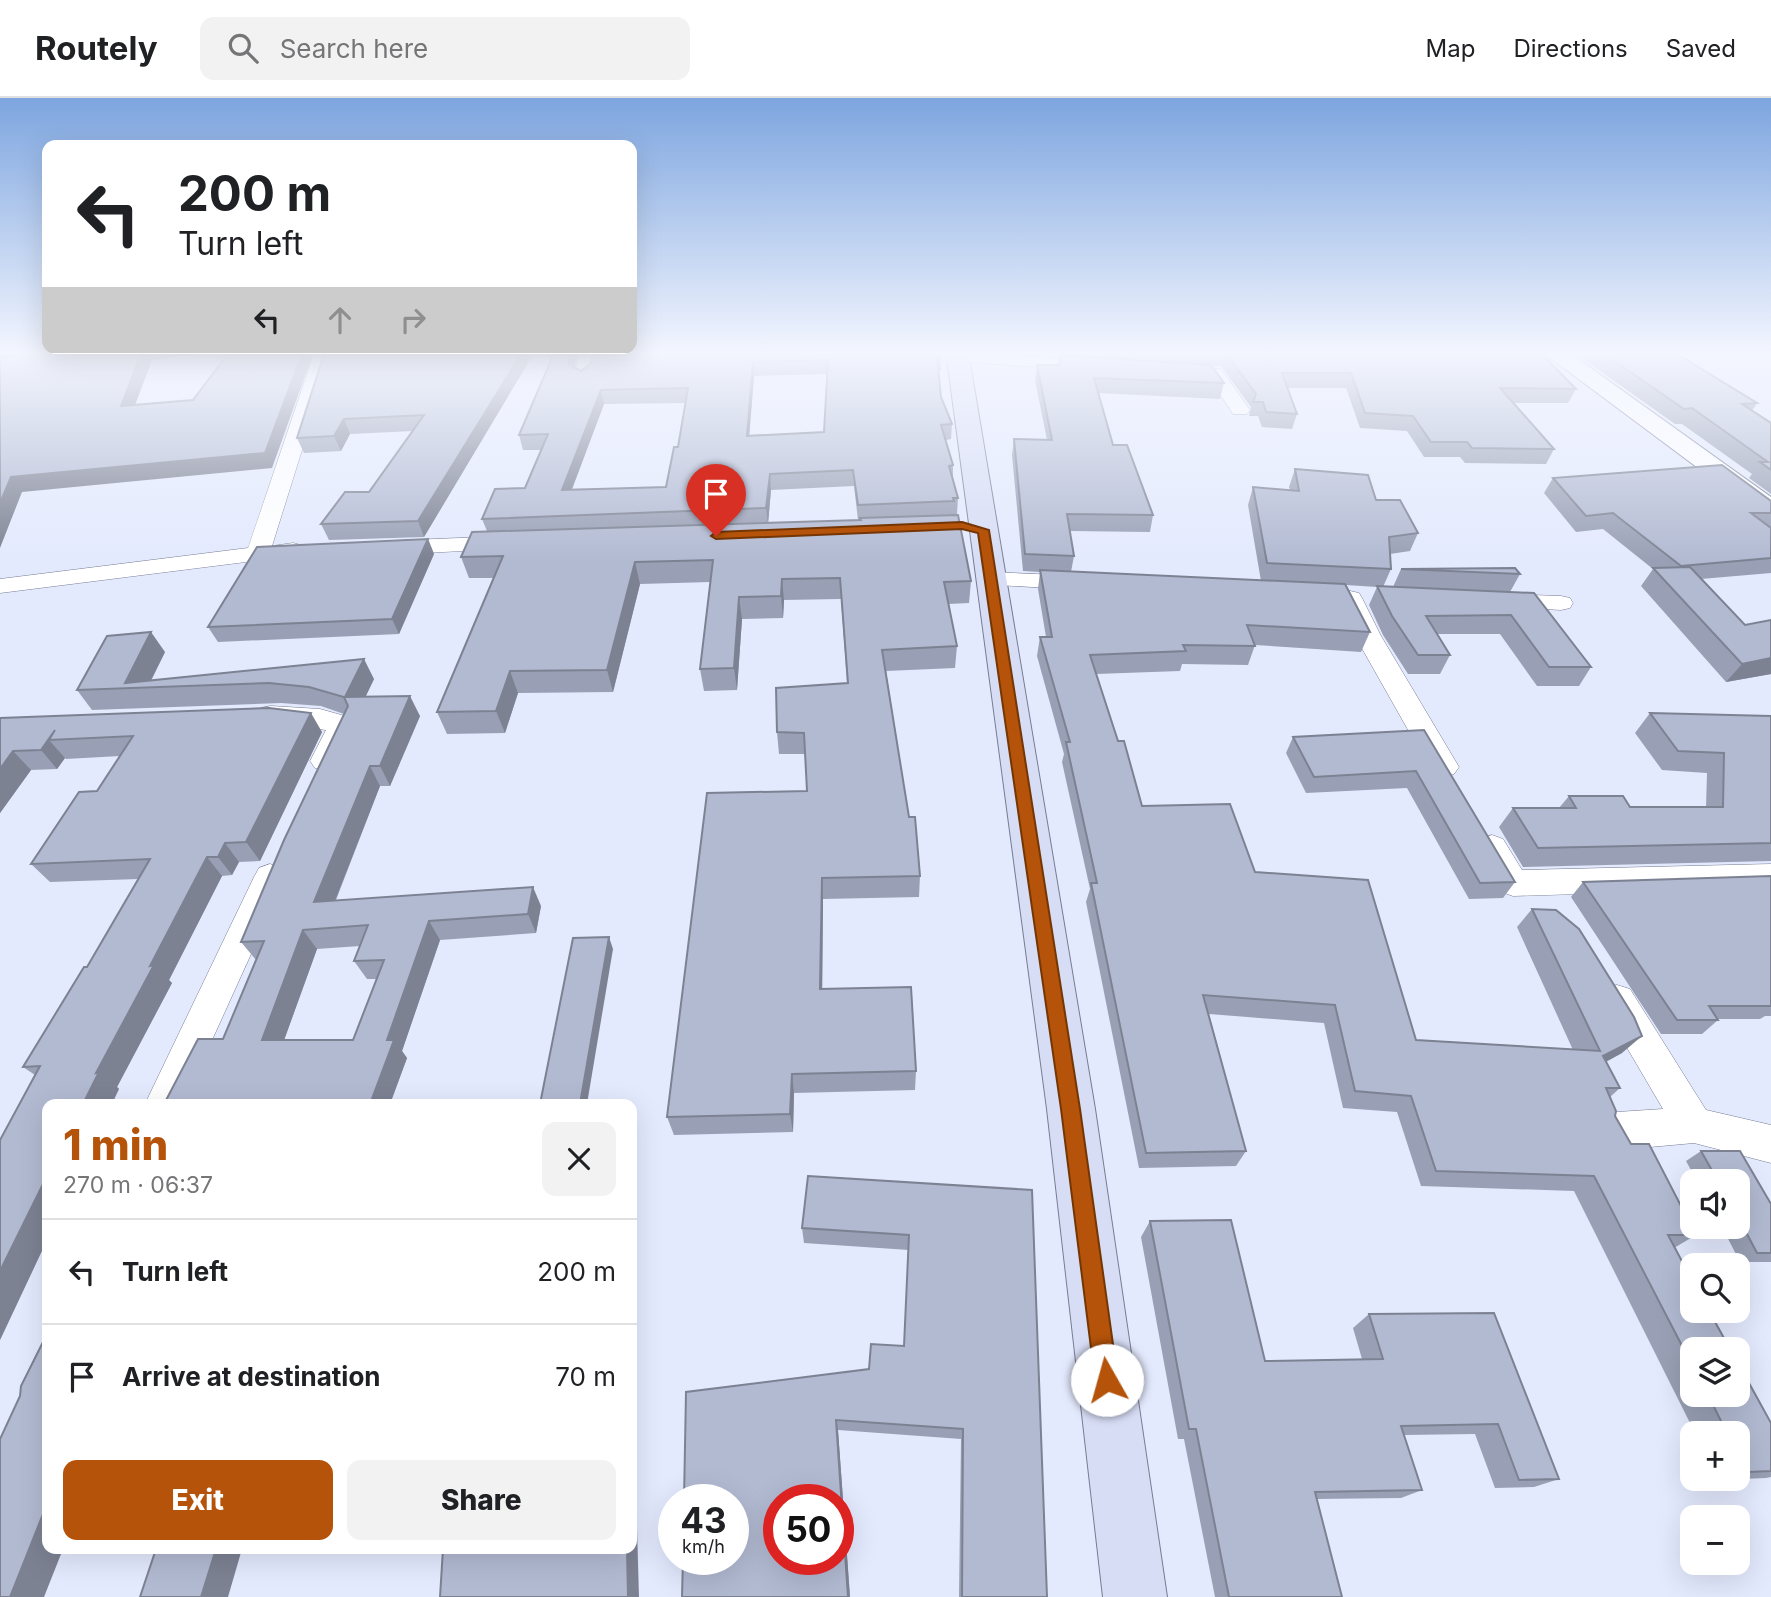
<!DOCTYPE html>
<html lang="en">
<head>
<meta charset="utf-8">
<style>
  body { margin:0; font-family:Inter,sans-serif; background:#f2f2f2; color:#202124; height:100vh; display:flex; flex-direction:column; font-size:26px; white-space:nowrap }
  * { box-sizing:border-box; margin:0 }
  p { font-size:23px; color:#757577 }
  .icon { flex:none; width:38px; height:38px; fill:none; stroke:currentColor; stroke-width:2; stroke-linecap:round; stroke-linejoin:round }
  .map { position:relative; flex:1; overflow:hidden }
  .side { position:absolute; left:42px; top:1001px; width:595px; height:455px; display:flex; flex-direction:column; background:#fff; border-radius:14px; box-shadow:0 7px 28px #0002 }
  .side>* { flex:none }
  .hud { position:absolute; left:42px; top:42px; width:595px; height:214px; border-radius:14px; box-shadow:0 7px 28px #0002; background:#fff; color:#202124; overflow:hidden }
  .tools { position:absolute; left:1680px; top:1071px; display:grid; gap:14px }
  .tools a { display:grid; place-items:center; width:70px; height:70px; border-radius:14px; background:#fff; box-shadow:0 7px 28px #0002; font-size:35px }
  .speed { position:absolute; left:658px; top:1386px; display:flex; gap:14px; font-size:35px; font-weight:700; text-align:center }
  .speed>* { display:grid; place-content:center; width:91px; height:91px; border-radius:50%; background:#fff; box-shadow:0 7px 28px #0002; line-height:1 }
  .speed small { font-size:18px; font-weight:400 }
  .speed .limit { border:10px solid #d22; background:#fff; color:#111 }
  .pin { position:absolute; display:grid; place-items:center; width:60px; height:60px; color:#fff; margin:-72px -30px; border-radius:50% 50% 50% 0; rotate:-45deg; box-shadow:0 0 7px #0007 }
  .pin .icon { rotate:45deg }
  .me { position:absolute; width:77px; margin:-38px; rotate:353deg; stroke-linejoin:round; filter:drop-shadow(0 0 5px #0008) }
  .turn { display:flex; align-items:center; gap:24px; height:147px; padding:0 21px; font-size:32px }
  .turn .icon { width:91px; height:91px; stroke-width:2.5 }
  .turn b { display:block; font-size:49px; line-height:60px }
  .lanes { display:flex; align-items:center; height:66px; padding:0 21px; background:#0003; justify-content:center; gap:35px; direction:ltr }
  .lanes .off { opacity:.35 }
  .round { display:grid; place-items:center; flex:none; width:74px; height:74px; border-radius:14px; background:#f2f2f2 }
  .head { display:flex; align-items:center; justify-content:space-between; height:119px; padding:0 21px }
  h1 { font-size:42px; font-weight:800; line-height:52px; color:#b45309 }
  .button { display:flex; gap:14px; margin-top:auto; padding:14px 21px }
  .button a { flex:1; height:80px; border-radius:14px; background:#b45309; color:#fff; font-size:28px; font-weight:800; line-height:80px; text-align:center }
  .button a+a { background:#f2f2f2; color:#202124 }
  ul { padding:0; list-style:none }
  li { display:flex; align-items:center; gap:21px; height:105px; padding:0 21px; border-top:2px solid #e0e0e0 }
  li div { flex:1 }
  li b { display:block; font-size:26px }
  li em { font-style:normal }
  header { display:flex; align-items:center; gap:42px; box-sizing:border-box; height:98px; padding:0 35px; background:#fff; border-bottom:2px solid #e0e0e0 }
  header strong { font-size:33px }
  nav { display:flex; gap:38px; margin-inline-start:auto; font-size:24px }
  .search { width:490px; height:63px; background:#f2f2f2; display:flex; align-items:center; gap:18px; box-sizing:border-box; padding:0 24px; border-radius:14px; color:#757577; font-size:26px }
  .map>svg:first-child { display:block }
  .lines { fill:none; stroke-linecap:round; stroke-linejoin:round }
  .minor-casing { stroke:#767c92; stroke-width:1 }
  .tertiary-casing { stroke:#767c92; stroke-width:2 }
  .secondary-casing { stroke:#767c92; stroke-width:2 }
  .minor { fill:#fff; fill-rule:evenodd }
  .tertiary { fill:#fff; fill-rule:evenodd }
  .secondary { fill:#d7ddf5; fill-rule:evenodd }
  .wall { fill:#99a0b5; fill-rule:evenodd }
  .shaded-wall { fill:#7d8293 }
  .building { fill:#b2bad2; stroke:#7d8293; stroke-width:2; fill-rule:evenodd }
  .route { fill:#b45309; stroke:#753606; stroke-width:2 }
</style>
</head>
<body>
<header>
<strong>Routely</strong>
<div class="search"><svg class="icon" aria-label="search" viewBox="0 0 24 24"><circle cx="10" cy="10" r="6"/><path d="M15 15l6 6"/></svg>Search here</div>
<nav><a>Map</a><a>Directions</a><a>Saved</a></nav>
</header>
<div class="map">
<svg width="1771" height="1499" viewBox="0 0 1771 1499">
  <rect width="100%" height="100%" fill="#e4eafe"/>
  <g class="lines">
    <defs>
      <g id="minor">
        <path d="M315,253H333L272,448L293,445L301,447L305,452L301,457L0,495V481L248,450Z"/>
        <path d="M580,253H598L592,279L583,285L574,279Z"/>
        <path d="M957,254L1099,263L1108,268L1099,273L951,263L948,259Z"/>
        <path d="M1186,268L1221,271L1250,312L1247,316H1233L1209,280L1180,277L1177,273L1180,269Z"/>
        <path d="M510,438L518,440L522,445L518,450L387,457L379,455L375,450L379,445L387,443Z"/>
        <path d="M989,474L1082,478L1091,480L1094,485L1091,490L1082,492L981,486L977,481L981,476Z"/>
        <path d="M1350,493L1359,495L1362,500L1381,538L1459,669L1454,676L1444,679L1434,676L1429,669L1355,538L1338,500L1341,495Z"/>
        <path d="M1501,496L1561,498L1570,500L1573,505L1570,510L1561,512L1492,508L1489,503L1492,498Z"/>
        <path d="M271,608L320,611L352,620L356,627L335,670L325,673L315,670L310,663L326,632L261,624L257,617L261,610Z"/>
        <path d="M1492,737L1503,741L1522,772L1771,766V790L1513,798L1502,794L1476,749L1481,741Z"/>
        <path d="M270,766L281,770L286,779L183,1006H145L254,779L259,770Z"/>
        <path d="M1617,887L1630,891L1706,1012L1771,1027V1065L1694,1045L1617,1052L1603,1046L1597,1033L1603,1020L1617,1014L1663,1011L1599,902L1604,891Z"/>
      </g>
      <path id="tertiary" d="M1541,253H1567L1771,399V419L1761,417Z"/>
      <path id="secondary" d="M946,253H968L1095,1011L1167,1499H1103L1047,1011Z"/>
    </defs>
    <!-- minor casing -->
    <use href="#minor" class="minor-casing"/>
    <!-- tertiary casing -->
    <use href="#tertiary" class="tertiary-casing"/>
    <!-- secondary casing -->
    <use href="#secondary" class="secondary-casing"/>
    <!-- minor -->
    <use href="#minor" class="minor"/>
    <!-- tertiary -->
    <use href="#tertiary" class="tertiary"/>
    <!-- secondary -->
    <use href="#secondary" class="secondary"/>
  </g>
  <!-- wall -->
  <g class="wall">
    <path d="M325,253H535L424,439L329,442L321,426L369,394L413,333L350,336L341,353L304,355L297,340Z"/>
    <path d="M536,253H578L574,269L581,273L591,265L941,259V273H938L941,299L952,326L951,341L946,342L953,367V379L958,400L957,416L953,417L971,483L969,505L948,506L957,548L955,570L886,573L909,719L920,778L919,799L823,801L822,891L916,973L915,992L794,995L793,1034L674,1037L667,1019L807,693L805,656H779L777,634L847,585L841,501L784,502L783,520L742,521L737,592L704,593L700,571L710,484L640,486L613,594L518,595L505,635L447,636L437,614L494,480H469L461,459L487,433L482,421L525,390L541,352H523L519,337L552,261ZM827,276L824,334L749,337L754,278ZM685,305L678,349L666,389L572,391L604,306ZM854,388L858,422L768,425L771,392Z"/>
    <path d="M1057,253H1539L1576,291L1568,305H1513L1554,351L1546,366L1465,365L1460,359H1424L1407,333L1360,330L1346,290H1287L1297,316L1292,331L1262,329L1258,318H1249L1251,309L1221,268H1212L1224,285L1220,301L1099,295L1113,347L1153,417L1150,434L1069,433L1074,458L1071,474L1261,483L1248,407L1253,389L1290,392L1289,389L1295,371L1376,402L1418,435L1410,453L1390,456L1391,471L1383,489H1393L1401,471L1520,476L1510,494L1591,569L1579,588H1537L1500,536H1437L1450,557L1440,576H1408L1383,537L1369,507L1377,489L1346,487L1370,534L1361,554L1255,547L1248,567L1182,566L1180,573L1096,576L1118,643L1142,708L1255,774L1416,942L1573,952L1517,829L1532,811L1622,955L1606,964L1620,990L1610,999L1615,1018L1631,1046L1696,1137L1674,1150L1692,1251V1297H1738L1771,1325V1379L1766,1380L1718,1382V1381H1738V1335H1695L1574,1093L1421,1088L1397,1014L1343,1010L1324,925L1209,916L1246,1053L1236,1068L1139,1070L1086,804L1090,791L1062,664L1064,656L1037,558L1040,539H1046L1038,491L1040,474L1023,473L1012,357L1014,341L1047,342L1035,282L1037,267H1058L1060,258H1057Z"/>
    <path d="M1572,253H1672L1757,305L1752,313L1771,325V396L1749,380L1752,376L1682,326H1675Z"/>
    <path d="M1553,380L1771,403V475L1701,481L1745,527L1771,522V576L1726,584L1641,488L1653,471L1603,431L1576,434L1544,395Z"/>
    <path d="M428,441L434,456L399,536L218,544L208,529Z"/>
    <path d="M165,554L151,583L374,581L365,599L420,618L390,688H380L336,802L541,808L536,835L440,842L402,953L407,960L390,1006H164L223,941L256,862L241,844L344,616L321,608L281,605L92,612L77,592ZM360,848L354,863L367,881H377L353,942H284L317,851Z"/>
    <path d="M1650,615L1770,618L1771,617V763L1523,769L1499,729L1513,710H1559L1569,698L1630,709H1706L1707,675L1662,672L1635,635Z"/>
    <path d="M0,620L322,634L260,763L239,764L232,777L222,778L169,882L172,885L117,989L119,991L47,1006V1142L0,1242L35,977L23,969L87,869L138,781L50,784L31,766L97,693L120,658L66,661L65,660L57,671L31,672L0,715Z"/>
    <path d="M1424,632L1515,784L1503,800L1469,801L1407,690L1306,695L1286,655L1293,639Z"/>
    <path d="M1771,779V918H1765L1760,921H1718V922L1702,936H1661L1571,799L1583,784Z"/>
    <path d="M1701,1053L1771,1106V1164H1740L1722,1129H1738V1083H1697L1686,1063Z"/>
    <path d="M1032,1092L1047,1499H959L961,1341L838,1332L850,1499H682L869,1271L904,1248L909,1152L804,1145L802,1130Z"/>
    <path d="M1150,1123L1265,1263L1362,1261L1353,1230L1369,1216L1494,1215L1559,1381L1534,1389L1495,1390L1475,1336L1404,1337L1422,1392L1401,1400L1317,1401L1342,1499H1215L1184,1341H1178L1141,1139Z"/>
  </g>
  <!-- shaded-wall -->
  <g class="shaded-wall">
    <path d="M0,253H37L0,260Z"/>
    <path d="M142,253H217L152,262L129,323L121,308Z"/>
    <path d="M303,253H314L272,370L22,394L0,450V405L11,379L265,355Z"/>
    <path d="M523,253H535L424,439L418,423Z"/>
    <path d="M571,253H578L572,280L568,266Z"/>
    <path d="M753,264L754,278L748,353L747,338Z"/>
    <path d="M601,292L604,306L566,407L562,392Z"/>
    <path d="M344,321L350,336L341,353L334,338Z"/>
    <path d="M770,376L771,392L768,426L766,410Z"/>
    <path d="M428,441L434,456L399,536L392,521Z"/>
    <path d="M635,464L640,486L613,594L607,572Z"/>
    <path d="M782,481L784,502L783,520L781,498Z"/>
    <path d="M739,499L742,521L737,592L734,570Z"/>
    <path d="M151,534L165,554L147,590L125,585Z"/>
    <path d="M1771,560V576L1726,584L1742,566Z"/>
    <path d="M364,561L374,581L356,619L345,599Z"/>
    <path d="M510,573L518,595L505,635L496,613Z"/>
    <path d="M410,598L420,618L390,688L380,668Z"/>
    <path d="M311,615L322,634L260,763L246,744Z"/>
    <path d="M55,632L49,642L65,660L57,671L41,652Z"/>
    <path d="M13,653L31,672L0,715V671Z"/>
    <path d="M370,668L380,688L327,823L314,804Z"/>
    <path d="M225,745L239,764L232,777L218,759Z"/>
    <path d="M207,759L222,778L169,882L172,885L117,989L119,991L112,1006H83L96,975L150,868Z"/>
    <path d="M822,780L823,801L822,911L820,891Z"/>
    <path d="M533,789L541,808L536,835L528,816Z"/>
    <path d="M429,823L440,842L402,953L407,960L390,1006H370L387,942Z"/>
    <path d="M303,832L317,851L278,959L262,942Z"/>
    <path d="M609,839L613,851L587,1006H580Z"/>
    <path d="M1642,938L1622,955L1584,975L1603,958Z"/>
    <path d="M792,976L794,995L793,1034L790,1016Z"/>
    <path d="M47,1078V1142L0,1242V1173Z"/>
    <path d="M632,1255L639,1499H628L627,1451H632Z"/>
    <path d="M836,1322L838,1332L850,1499H848Z"/>
    <path d="M47,1406V1451H63L44,1499H10Z"/>
    <path d="M216,1451H242L228,1499H201Z"/>
  </g>
  <!-- building -->
  <g class="building">
    <path d="M34,253H142L121,308L193,302L230,253H303L265,355L11,379L0,405V260Z"/>
    <path d="M325,253H523L418,423L321,426L345,394H369L424,317L344,321L334,338L297,340Z"/>
    <path d="M555,253H571L568,266L581,273L591,265L594,253H940L941,259H937L941,299L952,326L941,327L953,367L949,368L958,400H953L954,403L858,407L853,372L770,376L766,410L482,421L495,391L525,390L548,336L519,337ZM828,262L824,334L747,338L753,264ZM688,290L678,349H674L666,389L562,392L601,292Z"/>
    <path d="M1209,253H1539L1576,291L1500,290L1554,351L1472,350L1467,344H1431L1413,318L1365,315L1351,275H1282L1297,316L1266,314L1263,304H1253L1256,296L1225,254Z"/>
    <path d="M1600,253H1672L1757,305L1742,306L1771,325V372L1760,364H1768L1692,310L1684,311Z"/>
    <path d="M1060,257L1211,267L1224,285L1094,280L1113,347H1127L1153,417L1067,416L1074,458L1025,456L1014,341L1052,342L1037,267H1060Z"/>
    <path d="M1722,367L1771,403V415H1751L1771,430V460L1681,468L1613,415L1586,418L1553,380Z"/>
    <path d="M1295,371L1368,377L1376,402H1400L1418,435L1389,439L1391,471L1267,465L1253,389L1299,393Z"/>
    <path d="M958,417L971,483L944,484L957,548L882,552L909,719H915L920,778L822,780L820,891L911,889L916,973L792,976L790,1016L667,1019L707,695L807,693L804,635L777,634L776,590L848,585L840,480L782,481L781,498L739,499L734,570L700,571L713,462L635,464L607,572L510,573L496,613L437,614L503,458L461,459L472,434L861,422L860,420Z"/>
    <path d="M428,441L392,521L208,529L257,449Z"/>
    <path d="M1690,469L1745,527L1771,522V560L1742,566L1653,470Z"/>
    <path d="M1515,470L1520,476L1401,471Z"/>
    <path d="M1040,472L1345,486L1370,534L1247,527L1255,548L1183,547L1186,553L1090,557L1118,643H1124L1142,708L1230,706L1255,774L1368,782L1416,942L1600,953L1532,811L1556,812L1579,831L1634,919L1642,938L1603,958L1620,990H1606L1616,1013L1615,1018L1631,1046H1649L1696,1137H1668L1692,1182V1213H1709L1730,1251H1692V1267L1594,1078L1436,1073L1411,998L1355,993L1335,907L1203,897L1246,1053L1146,1055L1091,785H1097L1066,644H1070L1040,539H1052Z"/>
    <path d="M1377,488L1534,495L1591,569H1549L1511,517L1426,518L1450,557H1418L1392,518Z"/>
    <path d="M151,534L125,585L364,561L345,599L410,598L380,668H370L314,804L533,789L528,816L429,823L387,942H394L370,1006H164L198,941H223L264,843L241,844L284,742L348,608L344,599L309,589L269,585L77,592L107,538ZM368,827L354,863L384,862L353,942H262L303,832Z"/>
    <path d="M269,610L311,615L246,744L225,745L218,759H207L150,868L154,867L96,975L99,974L83,1006H47V1078L0,1173V1042L40,968L23,969L84,869H87L150,761L31,766L79,694L97,693L133,638L49,642L55,632L41,652L13,653L0,671V620Z"/>
    <path d="M1650,615L1771,618V745L1538,750L1513,710H1576L1569,698H1623L1630,709H1723L1724,655L1678,653Z"/>
    <path d="M1424,632L1515,784L1480,785L1416,673L1314,679L1293,639Z"/>
    <path d="M1771,778V908H1709L1718,922H1677L1583,784Z"/>
    <path d="M609,839L580,1006H540L573,840Z"/>
    <path d="M1701,1053H1740L1771,1106V1155H1757L1738,1119V1083H1718Z"/>
    <path d="M808,1078L1032,1092L1047,1499H962L963,1331L836,1322L848,1499H682L683,1461H733V1402H684L686,1294L869,1271L871,1246L904,1248L909,1137L802,1130ZM779,1402H838V1461H779Z"/>
    <path d="M1231,1122L1265,1263L1383,1261L1369,1216L1494,1215L1559,1381L1519,1382L1498,1326L1401,1328L1422,1392L1315,1394L1342,1499H1229L1196,1331H1189L1150,1123Z"/>
    <path d="M47,1236V1406L10,1499H0V1341L20,1298L21,1288Z"/>
    <path d="M1738,1265L1771,1325V1373L1748,1374L1738,1355V1335H1727L1708,1297H1738Z"/>
    <path d="M156,1451H216L201,1499H140Z"/>
    <path d="M443,1451H627L628,1499H440Z"/>
  </g>
  <!-- sky -->
  <linearGradient id="sky" x2="0" y2="1"><stop stop-color="#7da5df"/><stop offset="0.55" stop-color="#f3f6ff"/><stop offset="1" stop-color="#f3f6ff" stop-opacity="0"/></linearGradient>
  <rect width="1771" height="463" fill="url(#sky)"/>
  <!-- route -->
  <path class="route" d="M962,424L989,432L1080,1011L1118,1282L1115,1290L1107,1294L1098,1290L1095,1282L1061,1011L978,435L962,431L716,441L711,438L716,434Z"/>
</svg>
<div class="tools">
<a><svg class="icon" aria-label="sound" viewBox="0 0 24 24"><path d="M4 9h4l5-4v14l-5-4H4zM17 9q2 3 0 6"/></svg></a>
<a><svg class="icon" aria-label="search" viewBox="0 0 24 24"><circle cx="10" cy="10" r="6"/><path d="M15 15l6 6"/></svg></a>
<a><svg class="icon" aria-label="layers" viewBox="0 0 24 24"><path d="M12 4l9 5-9 5-9-5zM3 14l9 5 9-5"/></svg></a>
<a>+</a>
<a>−</a>
</div>
<div class="speed"><div>43<small>km/h</small></div><div class="limit">50</div></div>
<div class="pin" style="left:716px;top:438px;background:#d93025"><svg class="icon" aria-label="arrive" viewBox="0 0 24 24"><path d="M6 21V4h12l-3 4 3 4H6"/></svg></div>
<svg class="me" style="left:1107px;top:1282px" viewBox="-20 -20 40 40"><circle r="19" fill="#fff"/><path d="M0-13L10 11 0 6-10 11z" fill="#b45309"/></svg>
<div class="hud">
<div class="turn"><svg class="icon" aria-label="left" viewBox="0 0 24 24"><path d="M17 20v-9H6M10 6l-5 5 5 5"/></svg><div><b>200 m</b>Turn left</div></div>
<div class="lanes"><svg class="icon" aria-label="left" viewBox="0 0 24 24"><path d="M17 20v-9H6M10 6l-5 5 5 5"/></svg><svg class="icon off" aria-label="ahead" viewBox="0 0 24 24"><path d="M12 20V5M6 11l6-6 6 6"/></svg><svg class="icon off" aria-label="right" viewBox="0 0 24 24"><path d="M7 20v-9h11M14 6l5 5-5 5"/></svg></div>
</div>
<section class="side">
<div class="head"><div><h1>1 min</h1><p>270 m · 06:37</p></div><a class="round"><svg class="icon" aria-label="close" viewBox="0 0 24 24"><path d="M6 6l12 12M18 6L6 18"/></svg></a></div>
<ul>
<li><svg class="icon" aria-label="left" viewBox="0 0 24 24"><path d="M17 20v-9H6M10 6l-5 5 5 5"/></svg><div><b>Turn left</b></div><em>200 m</em></li>
<li><svg class="icon" aria-label="arrive" viewBox="0 0 24 24"><path d="M6 21V4h12l-3 4 3 4H6"/></svg><div><b>Arrive at destination</b></div><em>70 m</em></li>
</ul>
<div class="button"><a>Exit</a><a>Share</a></div>
</section>
</div>
</body>
</html>
